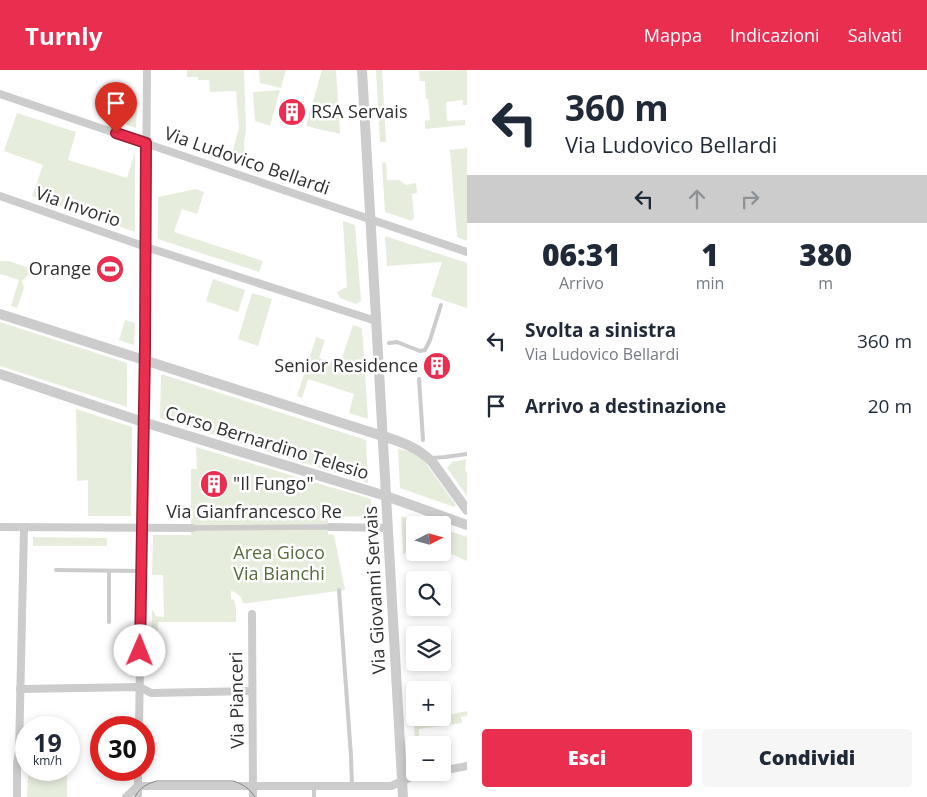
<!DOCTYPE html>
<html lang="it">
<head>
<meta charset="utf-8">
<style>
  body { margin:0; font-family:"Open Sans",sans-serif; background:#f6f6f7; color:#1f2937; height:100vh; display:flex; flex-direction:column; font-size:19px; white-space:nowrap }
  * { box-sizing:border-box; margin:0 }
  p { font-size:16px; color:#747a83 }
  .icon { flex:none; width:28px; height:28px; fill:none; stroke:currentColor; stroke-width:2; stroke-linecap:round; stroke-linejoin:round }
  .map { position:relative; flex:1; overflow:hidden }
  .drawer { display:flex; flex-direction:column; background:#fff; width:460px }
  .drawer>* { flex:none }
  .hud { background:#fff; color:#1f2937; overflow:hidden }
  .needle { width:32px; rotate:84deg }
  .fabs { position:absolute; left:406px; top:446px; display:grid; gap:10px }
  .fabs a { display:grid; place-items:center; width:45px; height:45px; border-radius:5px; background:#fff; box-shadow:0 2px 8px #0003; font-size:25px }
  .speed { position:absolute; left:15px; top:646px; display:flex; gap:10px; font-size:25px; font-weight:700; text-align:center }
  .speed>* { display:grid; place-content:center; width:65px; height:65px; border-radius:50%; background:#fff; box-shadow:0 2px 8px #0003; line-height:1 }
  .speed small { font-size:12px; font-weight:400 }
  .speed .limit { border:8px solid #d22; background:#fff; color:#111 }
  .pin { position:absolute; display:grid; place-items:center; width:42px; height:42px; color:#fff; margin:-51px -21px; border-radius:50% 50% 50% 0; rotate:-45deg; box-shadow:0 0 5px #0007 }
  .pin .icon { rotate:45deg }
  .me { position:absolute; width:55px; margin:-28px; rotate:1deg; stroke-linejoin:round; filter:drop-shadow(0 0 4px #0008) }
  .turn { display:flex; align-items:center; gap:18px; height:105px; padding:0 15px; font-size:22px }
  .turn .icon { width:65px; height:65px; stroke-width:2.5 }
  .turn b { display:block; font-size:35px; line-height:42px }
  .lanes { display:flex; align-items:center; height:48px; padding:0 15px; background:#0003; justify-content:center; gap:25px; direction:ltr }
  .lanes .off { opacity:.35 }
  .eta { display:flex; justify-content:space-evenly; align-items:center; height:85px; text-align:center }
  .eta b { font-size:30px; font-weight:800; line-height:35px }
  .cta { display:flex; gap:10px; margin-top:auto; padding:10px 15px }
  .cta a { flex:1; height:58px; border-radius:5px; background:#e92e50; color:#fff; font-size:20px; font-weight:800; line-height:58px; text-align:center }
  .cta a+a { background:#f6f6f7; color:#1f2937 }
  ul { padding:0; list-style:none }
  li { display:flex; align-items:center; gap:15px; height:65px; padding:0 15px }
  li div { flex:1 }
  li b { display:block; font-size:19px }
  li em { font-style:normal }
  header { display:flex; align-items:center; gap:30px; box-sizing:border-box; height:70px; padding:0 25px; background:#e92e50; color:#fff }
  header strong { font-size:24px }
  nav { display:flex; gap:28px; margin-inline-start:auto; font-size:18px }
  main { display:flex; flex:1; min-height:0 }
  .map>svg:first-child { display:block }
  .green { fill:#e7eddd }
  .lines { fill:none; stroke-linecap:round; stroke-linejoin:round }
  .service { stroke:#ccc; stroke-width:4 }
  .pedestrian { stroke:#ccc; stroke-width:5.5 }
  .minor { stroke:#ccc; stroke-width:8 }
  .tertiary { stroke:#ccc; stroke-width:10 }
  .tram { stroke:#848484; stroke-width:1 }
  .route-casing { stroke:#971e34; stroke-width:12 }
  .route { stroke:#e92e50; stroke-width:9 }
  .labels { text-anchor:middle; stroke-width:5; stroke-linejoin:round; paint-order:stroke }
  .poi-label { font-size:18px; fill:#2f2f2f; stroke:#fff; text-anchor:start }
  .street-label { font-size:18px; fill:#2f2f2f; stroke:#fff }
  .park-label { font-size:18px; fill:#576c3b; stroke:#fff }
</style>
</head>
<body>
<header>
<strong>Turnly</strong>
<nav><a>Mappa</a><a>Indicazioni</a><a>Salvati</a></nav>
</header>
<main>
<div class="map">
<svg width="467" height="727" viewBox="0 0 467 727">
  <rect width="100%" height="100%" fill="#fff"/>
  <!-- green -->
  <g class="green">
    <path d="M187,0H244L246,61L244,72L245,95L230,90L239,58L236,21L210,22L209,10H198V7H187Z"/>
    <path d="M259,0H286L281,18L260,13Z"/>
    <path d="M322,0H336L340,64L306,56Z"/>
    <path d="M376,0H382L386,72H380Z"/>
    <path d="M467,0V35H463V30L446,32L447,51L465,50V55L425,59V51L430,50L428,29H426L425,11H420L419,1Z"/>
    <path d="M280,20L270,56L255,51L253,22Z"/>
    <path d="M119,31L137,37L136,58L113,50Z"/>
    <path d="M17,43L76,62L68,90L127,108L135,82V162L32,126L43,95L4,81Z"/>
    <path d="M467,78V171L457,167L450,80Z"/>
    <path d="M386,92L387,110H399L406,115L416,113L417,123L412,124L414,147L412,151L385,142L382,93Z"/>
    <path d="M196,119L204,122L197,144L182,139L174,162L263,191L259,202L158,169V127Z"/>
    <path d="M343,151L355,155L361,231L356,234L340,228L337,222L347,217Z"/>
    <path d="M385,166L467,193V238L431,226L442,192L387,196Z"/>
    <path d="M0,191H8L33,199L32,201L22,211L24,218L17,238L11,236L19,210L0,204Z"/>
    <path d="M213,209L245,220L238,242L206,231Z"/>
    <path d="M252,223L272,229L258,276L238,269Z"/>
    <path d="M125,250L135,253L134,275L119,270Z"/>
    <path d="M0,252L127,293V337L0,296Z"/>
    <path d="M353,255L362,258L368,349L349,343L354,324L308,309L302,328L297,326L316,267L325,270L319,288L340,294Z"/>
    <path d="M161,304L366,370L368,413L160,348Z"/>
    <path d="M76,339L132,357L131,446H88V410L77,411Z"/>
    <path d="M196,377L371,429L372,446L328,447V464L334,465L345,520L249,533H243C242,527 237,522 231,521V529L234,530L236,538V552H158L157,579H151L152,539L156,546L164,547L163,505H152L153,465H191V399H197Z"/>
    <path d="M398,379L413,382L422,388L456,435L454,437L400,418Z"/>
    <path d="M466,389L465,400L467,403V426L447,398L452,392Z"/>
    <path d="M401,446L429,455H415V479L411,478L403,485Z"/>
    <path d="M443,459L467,467V491L443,480Z"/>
    <path d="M33,467L107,468V476H33Z"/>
    <path d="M467,641V646L461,647L462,653L419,659V667L422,675H415L414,651L434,648H442L443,646Z"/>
    <path d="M28,704L67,705V727H27Z"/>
  </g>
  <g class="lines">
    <!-- service -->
    <g class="service">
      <path d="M389,273L397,272L420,281L425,280L430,270L441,235"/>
      <path d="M419,309L423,370"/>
      <path d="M432,388L445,387L467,384"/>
      <path d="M56,500L142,501"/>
      <path d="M339,520L351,686L352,716"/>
      <path d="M109,552V501"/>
      <path d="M314,727V717"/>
    </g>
    <!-- pedestrian -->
    <path class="pedestrian" d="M192,458L330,457"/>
    <!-- minor -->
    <g class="minor">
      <path d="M0,24L467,182"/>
      <path d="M0,126L146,177L376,251"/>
      <path d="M0,457L192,458"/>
      <path d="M330,457L388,458"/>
      <path d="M252,544L253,727"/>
      <path d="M20,619L140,617L151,623L252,621"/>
      <path d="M139,658L145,277L147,0"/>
      <path d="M442,701L467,696"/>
      <path d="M17,727V693L19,682L24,457"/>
      <path d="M126,727L138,716H391L414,706L432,702"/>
      <path d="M138,727V700"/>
    </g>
    <!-- tertiary -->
    <g class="tertiary">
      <path d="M362,0L403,727"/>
      <path d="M0,244L370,362C392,369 417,375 433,393L467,440"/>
      <path d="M0,304L143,352L386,426L467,455"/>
    </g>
    <!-- tram -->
    <path class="tram" d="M135,727C139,718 148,713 157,711H233C243,714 249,718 255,727"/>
  </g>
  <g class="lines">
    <defs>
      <path id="route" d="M116,63L146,73L145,277L140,581"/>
    </defs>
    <!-- route casing -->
    <use href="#route" class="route-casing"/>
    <!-- route -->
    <use href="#route" class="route"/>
  </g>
  <!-- icons -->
  <defs>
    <symbol id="building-disc" viewBox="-11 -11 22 22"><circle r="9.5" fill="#e92e50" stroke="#fff"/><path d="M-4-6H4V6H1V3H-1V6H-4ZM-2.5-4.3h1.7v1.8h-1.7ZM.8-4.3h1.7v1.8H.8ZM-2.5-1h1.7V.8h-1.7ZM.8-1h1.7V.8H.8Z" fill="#fff"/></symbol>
    <symbol id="stadium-disc" viewBox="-11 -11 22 22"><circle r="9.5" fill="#e92e50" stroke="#fff"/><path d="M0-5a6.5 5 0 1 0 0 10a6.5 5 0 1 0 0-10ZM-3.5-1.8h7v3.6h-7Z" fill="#fff"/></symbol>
  </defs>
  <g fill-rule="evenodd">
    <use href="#building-disc" x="276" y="26" width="32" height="32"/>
    <use href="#stadium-disc" x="94" y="183" width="32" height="32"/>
    <use href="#building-disc" x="421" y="280" width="32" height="32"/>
    <use href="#building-disc" x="198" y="398" width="32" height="32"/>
  </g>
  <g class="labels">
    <!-- poi labels -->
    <g class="poi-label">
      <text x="311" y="48">RSA Servais</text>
      <text x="91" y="205" text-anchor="end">Orange</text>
      <text x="418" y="302" text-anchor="end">Senior Residence</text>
      <text x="233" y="420">"Il Fungo"</text>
    </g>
    <!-- street labels -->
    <g class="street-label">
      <text transform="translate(247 91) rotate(19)" y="6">Via Ludovico Bellardi</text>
      <text transform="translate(78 137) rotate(19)" y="6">Via Invorio</text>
      <text transform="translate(267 373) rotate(17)" y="6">Corso Bernardino Telesio</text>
      <text x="254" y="448">Via Gianfrancesco Re</text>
      <text transform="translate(375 520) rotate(-93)" y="6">Via Giovanni Servais</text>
      <text transform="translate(237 630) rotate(-91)" y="6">Via Pianceri</text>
    </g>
    <!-- park labels -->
    <g class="park-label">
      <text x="279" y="489">Area Gioco<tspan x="279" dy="21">Via Bianchi</tspan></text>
    </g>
  </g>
</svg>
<div class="fabs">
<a><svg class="needle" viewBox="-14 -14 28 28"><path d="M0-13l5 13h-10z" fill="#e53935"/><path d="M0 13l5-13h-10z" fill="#747a83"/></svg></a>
<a><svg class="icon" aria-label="search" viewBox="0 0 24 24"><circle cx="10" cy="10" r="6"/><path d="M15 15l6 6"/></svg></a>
<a><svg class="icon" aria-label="layers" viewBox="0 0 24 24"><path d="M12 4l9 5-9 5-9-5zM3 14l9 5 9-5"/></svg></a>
<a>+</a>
<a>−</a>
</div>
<div class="speed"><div>19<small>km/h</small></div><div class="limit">30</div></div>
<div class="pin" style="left:116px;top:63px;background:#d93025"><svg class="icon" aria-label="arrive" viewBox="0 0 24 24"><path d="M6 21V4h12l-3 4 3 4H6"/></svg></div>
<svg class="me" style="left:140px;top:581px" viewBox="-20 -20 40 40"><circle r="19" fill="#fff"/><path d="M0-13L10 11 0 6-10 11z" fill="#e92e50"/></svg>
</div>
<section class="drawer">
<div class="hud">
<div class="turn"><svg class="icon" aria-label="left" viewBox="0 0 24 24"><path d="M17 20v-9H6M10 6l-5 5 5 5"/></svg><div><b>360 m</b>Via Ludovico Bellardi</div></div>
<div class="lanes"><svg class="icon" aria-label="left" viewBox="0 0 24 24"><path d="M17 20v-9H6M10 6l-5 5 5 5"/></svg><svg class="icon off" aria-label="ahead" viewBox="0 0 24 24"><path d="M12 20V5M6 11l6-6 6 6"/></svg><svg class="icon off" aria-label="right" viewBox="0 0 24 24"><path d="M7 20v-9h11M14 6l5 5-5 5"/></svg></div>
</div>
<div class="eta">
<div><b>06:31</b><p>Arrivo</p></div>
<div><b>1</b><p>min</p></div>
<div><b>380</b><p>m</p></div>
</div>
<ul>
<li><svg class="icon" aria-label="left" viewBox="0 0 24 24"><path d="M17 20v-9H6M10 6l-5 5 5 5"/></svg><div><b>Svolta a sinistra</b><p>Via Ludovico Bellardi</p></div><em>360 m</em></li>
<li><svg class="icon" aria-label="arrive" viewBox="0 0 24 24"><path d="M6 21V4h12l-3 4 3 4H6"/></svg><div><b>Arrivo a destinazione</b></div><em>20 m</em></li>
</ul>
<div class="cta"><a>Esci</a><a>Condividi</a></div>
</section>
</main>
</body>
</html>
